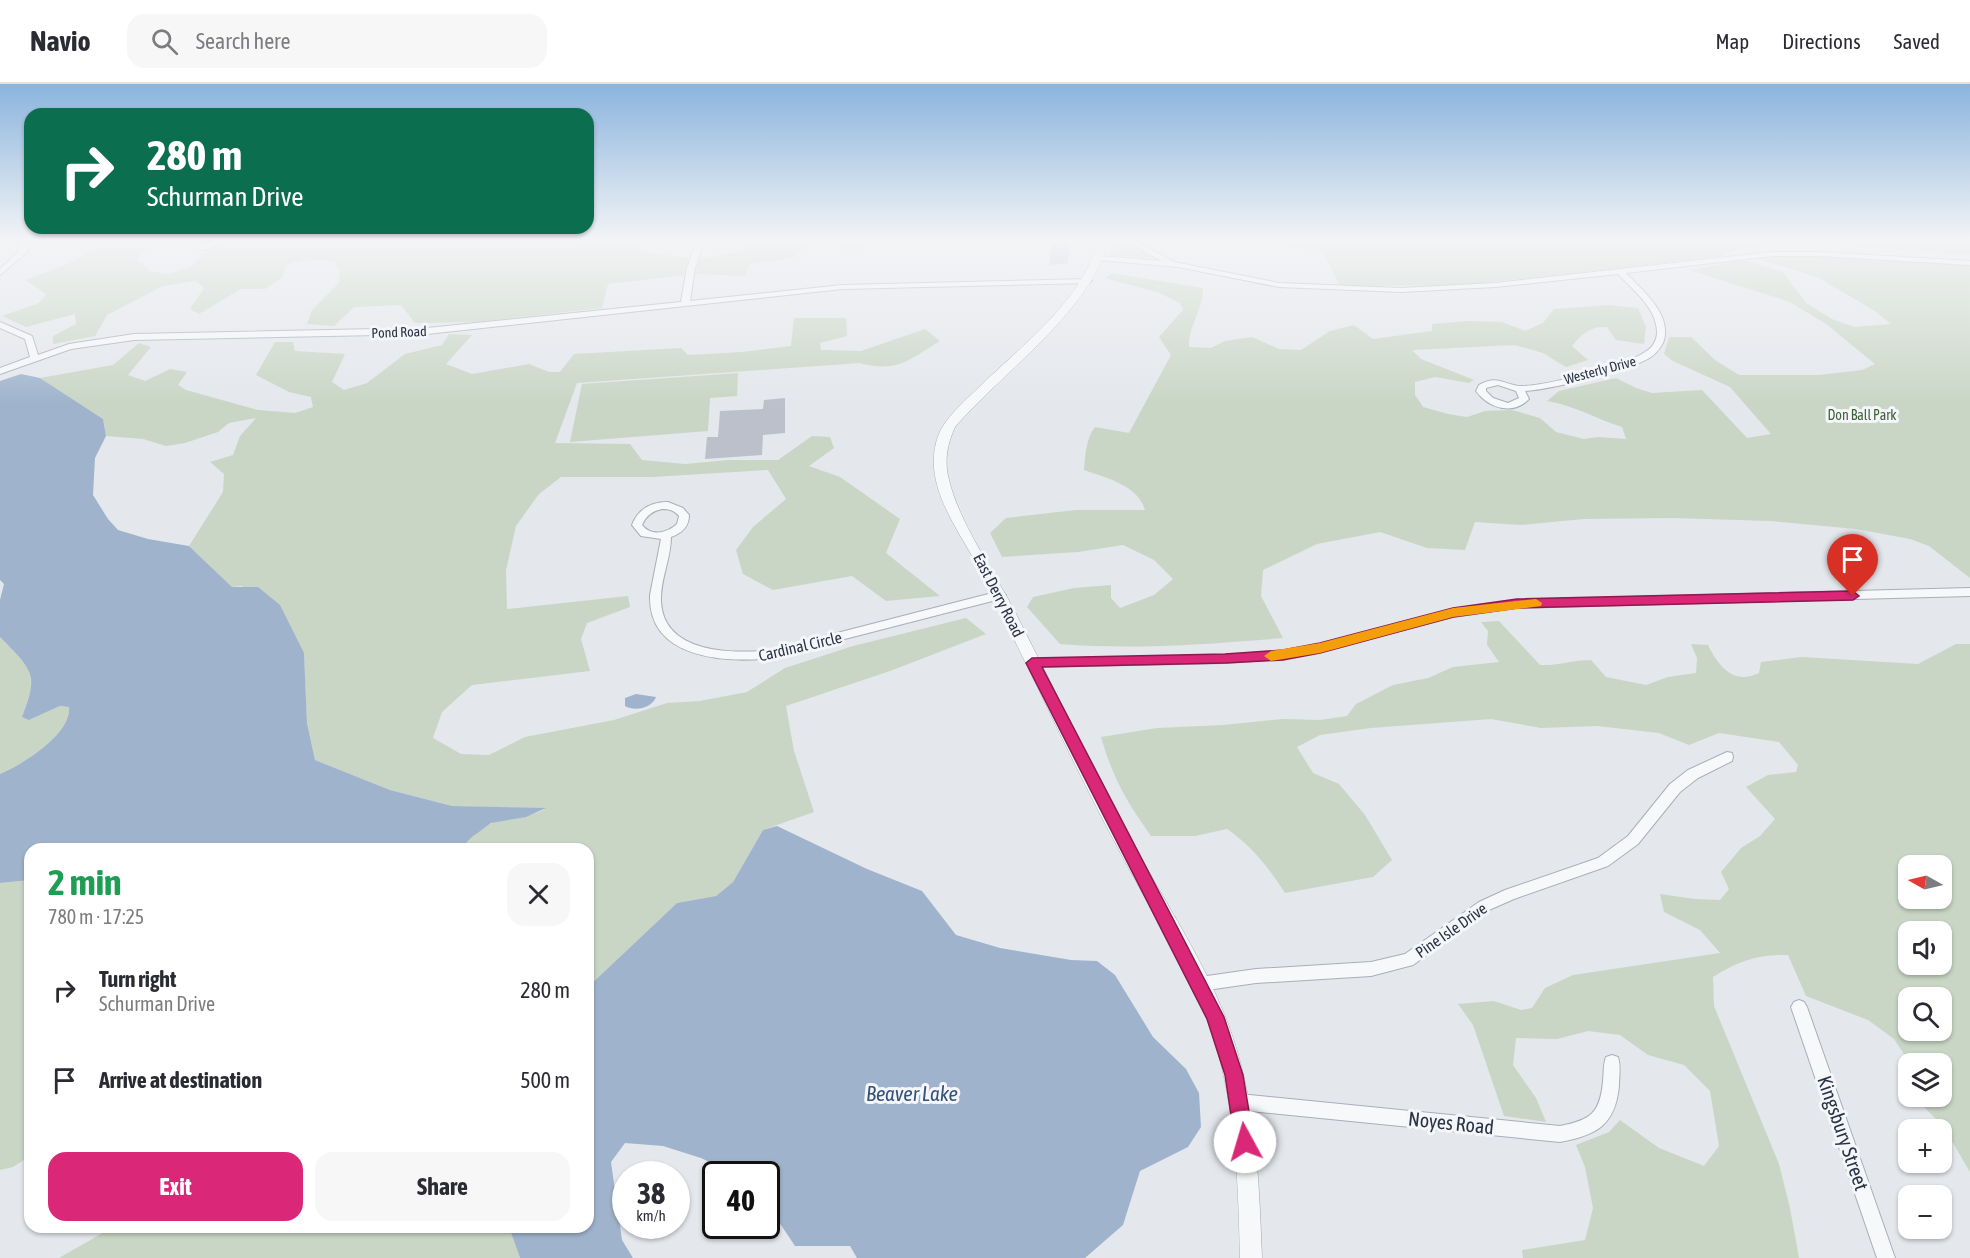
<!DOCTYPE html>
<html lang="en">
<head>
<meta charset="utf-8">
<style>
  body { margin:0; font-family:"Asap Condensed",sans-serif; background:#f7f7f7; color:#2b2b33; height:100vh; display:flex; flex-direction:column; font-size:22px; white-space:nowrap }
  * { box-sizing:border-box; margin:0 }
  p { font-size:20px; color:#7c7c81 }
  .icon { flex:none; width:33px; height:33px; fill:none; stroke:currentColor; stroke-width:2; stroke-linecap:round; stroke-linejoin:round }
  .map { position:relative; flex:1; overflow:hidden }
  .drawer { position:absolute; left:24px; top:759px; width:570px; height:390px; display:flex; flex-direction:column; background:#fff; border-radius:18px; box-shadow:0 2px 4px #0004 }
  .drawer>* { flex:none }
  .top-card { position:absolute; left:24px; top:24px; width:570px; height:126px; border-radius:18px; box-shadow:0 2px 4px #0004; background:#0b6e4f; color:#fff; overflow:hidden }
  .needle { width:39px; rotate:278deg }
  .tools { position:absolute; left:1898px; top:771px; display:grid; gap:12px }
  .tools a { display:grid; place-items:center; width:54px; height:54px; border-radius:12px; background:#fff; box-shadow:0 2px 4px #0004; font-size:30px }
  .speed { position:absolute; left:612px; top:1077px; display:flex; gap:12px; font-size:30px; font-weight:700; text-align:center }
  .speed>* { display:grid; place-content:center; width:78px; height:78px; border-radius:50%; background:#fff; box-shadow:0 2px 4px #0004; line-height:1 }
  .speed small { font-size:15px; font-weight:400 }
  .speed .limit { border:3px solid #111; border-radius:9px; background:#fff; color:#111 }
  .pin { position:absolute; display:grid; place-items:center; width:51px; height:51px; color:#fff; margin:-62px -26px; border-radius:50% 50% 50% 0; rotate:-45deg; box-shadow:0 0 6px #0007 }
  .pin .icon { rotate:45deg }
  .me { position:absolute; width:66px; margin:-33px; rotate:354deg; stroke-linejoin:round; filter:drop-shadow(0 0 4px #0008) }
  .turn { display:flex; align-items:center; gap:21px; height:126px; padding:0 24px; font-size:27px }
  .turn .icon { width:78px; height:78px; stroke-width:2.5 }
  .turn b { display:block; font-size:42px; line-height:51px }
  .round { display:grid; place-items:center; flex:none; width:63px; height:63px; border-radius:18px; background:#f7f7f7 }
  .head { display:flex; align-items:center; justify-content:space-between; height:102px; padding:0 24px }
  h1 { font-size:36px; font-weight:700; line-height:45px; color:#1e9e55 }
  .primary-button { display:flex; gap:12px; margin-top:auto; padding:12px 24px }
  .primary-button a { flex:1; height:69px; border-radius:18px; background:#db2777; color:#fff; font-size:24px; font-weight:700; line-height:69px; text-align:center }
  .primary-button a+a { background:#f7f7f7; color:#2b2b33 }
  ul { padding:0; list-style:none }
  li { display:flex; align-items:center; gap:18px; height:90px; padding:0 24px }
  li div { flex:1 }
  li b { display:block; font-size:22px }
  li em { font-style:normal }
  header { display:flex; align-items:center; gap:36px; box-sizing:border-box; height:84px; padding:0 30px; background:#fff; border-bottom:2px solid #e1e1e2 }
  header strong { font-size:28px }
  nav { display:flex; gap:33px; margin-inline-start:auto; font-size:21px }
  .search { width:420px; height:54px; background:#f7f7f7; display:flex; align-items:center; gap:15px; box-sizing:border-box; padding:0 21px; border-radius:18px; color:#7c7c81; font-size:22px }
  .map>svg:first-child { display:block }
  .green { fill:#c9d6c5; fill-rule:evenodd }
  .water { fill:#9fb4cc }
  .building { fill:#bbc0ca }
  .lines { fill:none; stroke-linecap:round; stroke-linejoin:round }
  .minor-casing { stroke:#a9aeb7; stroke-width:2 }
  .tertiary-casing { stroke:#a9aeb7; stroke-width:1 }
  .minor { fill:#f7f8fa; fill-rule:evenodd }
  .tertiary { fill:#f7f8fa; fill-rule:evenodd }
  .route { fill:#db2777; stroke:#8e194d; stroke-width:1.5 }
  .slow { fill:#f59e0b }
  .labels { text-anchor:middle; stroke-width:6; stroke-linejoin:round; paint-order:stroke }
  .far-street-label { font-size:14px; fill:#2b3445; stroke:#f4f6f9 }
  .far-park-label { font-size:14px; fill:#3f6138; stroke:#f4f6f9 }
  .street-label { font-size:16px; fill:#2b3445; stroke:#f4f6f9 }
  .near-street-label { font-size:20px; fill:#2b3445; stroke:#f4f6f9 }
  .near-water-label { font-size:21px; font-style:italic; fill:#34527a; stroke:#f4f6f9 }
</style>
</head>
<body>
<header>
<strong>Navio</strong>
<div class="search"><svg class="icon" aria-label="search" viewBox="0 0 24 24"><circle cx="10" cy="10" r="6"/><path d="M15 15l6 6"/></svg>Search here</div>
<nav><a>Map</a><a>Directions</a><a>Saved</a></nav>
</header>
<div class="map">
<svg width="1970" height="1174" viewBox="0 0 1970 1174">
  <rect width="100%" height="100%" fill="#e4e7ec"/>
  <!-- green -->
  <g class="green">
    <path d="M94,155H176L141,167L137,176L150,187L167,190L192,182L202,170L228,155H632L634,161L652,170L689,174L684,191L608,200L602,224L476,238L415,239L401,221L354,223L334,242L307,240L312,226L339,199L340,187L334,177L307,175L286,181L282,194L265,205H241L199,230L190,225L204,204L196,197L163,202L107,231L95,252L53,260V252L76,240L75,230L26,243L2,232L39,219L46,210L25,196L65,181L105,159Z"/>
    <path d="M759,155H861L865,166L843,168L839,160L817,159L791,174L750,180L745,192L696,190L698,175L733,169Z"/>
    <path d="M1112,155H1123L1163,175L1110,171Z"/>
    <path d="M1283,155H1970V171C1930,168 1742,150 1720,173L1465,201L1340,202L1322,166L1285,163Z"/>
    <path d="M1792,173H1853L1970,181V494L1929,462L1910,455L1856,445L1771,437L1673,434L1583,435L1521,441L1475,438L1465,466L1427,464L1380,448L1317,460L1263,486L1261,512L1283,554C1209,560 1135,566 1060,560L1027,523L1033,513L1074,504L1111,501V514L1120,524L1154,511L1173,495L1154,476L1123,461L1078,468L1002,473L990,449L1006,434L1076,426H1145C1138,401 1106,394 1084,386C1085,372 1086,354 1095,343L1129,349L1171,271L1159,253L1183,226L1180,219L1157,208L1104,194L1112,189L1203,204C1203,226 1188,243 1189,263L1211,264L1225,257L1252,253L1279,265L1301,266L1330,247L1354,241L1373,255L1432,247V240L1468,237L1502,238L1525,247L1543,239L1554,225L1608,221L1638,224L1646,243L1644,260L1616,256L1607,243C1591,242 1582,249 1572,262L1588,276L1566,283L1543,269L1515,261L1412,266L1421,275L1474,296L1469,299L1435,293L1415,298V311L1423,323L1448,330L1467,333L1485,327L1512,326L1540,334L1556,348L1584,355L1598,353L1626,355L1622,343C1596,335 1574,321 1547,317L1559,307L1616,294L1636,304L1652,309L1702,306L1747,354L1771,350L1730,303L1673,277L1664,270L1669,253H1691L1715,276L1739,291H1819L1862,286L1875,280L1826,240L1790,218L1689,186L1744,176L1783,188L1806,219L1832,235L1854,243L1891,240L1875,227L1817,193L1755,174Z"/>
    <path d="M794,234H846L847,252L820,259L821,266L861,267L925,245L940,257C909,276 897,289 859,279L577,299L555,359L630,360L642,376L685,380L728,376H778L812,352L830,353L834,364L809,382L840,393L900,435L886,469L940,512L886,517L852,492L773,506L743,490L736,466L753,443L786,415L768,386L652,393H561L539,410L516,442L506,486L507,525L628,512L630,523L587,539L581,555L590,587L472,601L442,628L433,654L461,670L489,671L525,653L614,636L667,619L700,617L747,608L785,584L853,562L966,534L986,550L890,587L786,622L794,667L814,728L763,746L733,798L716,812L677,819L588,903V765H460C469,756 478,746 490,740C506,732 525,736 545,725L452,722L390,706L315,676L307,639L304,569L242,502L232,503L189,462L223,408L224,390L210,378L233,371L240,352L256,334L229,339L218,348L185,359L166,362L143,355L106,352L103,335L40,294L113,281L139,259L151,263L128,291L145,297L170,285L187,288L178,301L186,306L258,326L295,329L313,323L311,313L289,308L256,291L275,258H293L295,267L345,270L332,298L344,306L367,299L405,270L442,261L449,250L472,251L446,280L472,290L529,280L549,288H560L574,270L681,264L688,271L742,268L791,262Z"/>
    <path d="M738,289L737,312L710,314L708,347L570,358L582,300Z"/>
    <path d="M1499,537L1540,581C1558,582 1573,576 1591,576L1606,593L1646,601L1668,593L1696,589L1697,574L1691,560L1708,561C1718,581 1733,602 1759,589L1761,578L1802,573L1918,580L1956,560H1970V1088L1943,1042L1924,1023L1921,1013L1941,1012V980L1910,979L1894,955L1868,936L1806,912L1788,871C1759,870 1738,877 1713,893L1714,922L1779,1080L1790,1124L1799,1174H1523L1522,1166L1585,1156L1593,1124L1585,1083L1576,1061L1609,1048L1620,1036L1659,1064L1704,1082L1719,1062L1710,1007L1684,981L1648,971L1620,951L1588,947L1557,955L1516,954L1513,981L1536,1014L1546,1038L1504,1032L1473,941L1458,920L1494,917L1521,926L1532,924L1545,904L1573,891L1720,869L1700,846L1664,828L1660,810L1695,815L1720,816L1729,805L1721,788L1741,764L1760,752L1775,735L1746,703L1768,691L1796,688L1798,681L1779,658L1719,649L1689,661L1659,649L1597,642L1541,644L1491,635L1371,644L1320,651L1297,663L1313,689L1339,700L1365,731L1392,776L1373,793L1285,809C1268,783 1252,762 1227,745L1195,752H1151C1126,717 1113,694 1101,653L1157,644L1223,641L1283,635L1320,636L1347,632L1356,620L1393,601L1428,594L1453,583L1499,578L1487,561L1488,547L1481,538ZM1908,782H1941V814H1908ZM1908,848H1941V880H1908ZM1908,914H1941V946H1908Z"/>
    <path d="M0,553L29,583L32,608L29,636L60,622L69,623C72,650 22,681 0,690Z"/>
    <path d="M30,796V1072L13,1083L0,1086V799Z"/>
    <path d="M113,1143H509L520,1174H59Z"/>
  </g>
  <!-- water -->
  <g class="water">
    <path d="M21,290L40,294L103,335L106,352L95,374L93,411L108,435L118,446L148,455L189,462L232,503H258L280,521L304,569L307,639L315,676L390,706L452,722L546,724L526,733L491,739L472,753L460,765H30V796L0,799V690C22,681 72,650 69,623L60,622L29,636L22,633C40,589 31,585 0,553V516L4,500L0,496V297Z"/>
    <path d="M636,610L656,613C652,624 635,628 625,622V614Z"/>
    <path d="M777,742L867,785L922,807L956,851L1000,864L1071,876L1097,877L1115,891L1153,953L1186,985L1199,1009L1201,1043L1188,1063L1140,1087L1123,1141L1085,1174H857L850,1162H795L767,1120L766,1090H735L701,1074L663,1062L625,1059L611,1078L622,1156L633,1174H520L509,1143H588V903L677,819L716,812L733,798L763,746Z"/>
  </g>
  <!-- building -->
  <g class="building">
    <path d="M1053,160L1070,161L1068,179L1049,181Z"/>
    <path d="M785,314V349L763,351L762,371L705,375L707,353H718L720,327L763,325L764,316Z"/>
  </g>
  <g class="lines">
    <defs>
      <g id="minor">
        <path d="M18,155H26L27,168L0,191V185L19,167Z"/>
        <path d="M191,155H199L196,160C207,162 215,155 226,155C216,165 200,169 188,161Z"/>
        <path d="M697,155H705L695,184L690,217L842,201L1088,195L1092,197L1088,199L842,205L427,250L134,256L71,265L0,290V284L30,273L25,255L0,244V238L32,252L38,271L69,260L134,250L427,244L681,218L687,184Z"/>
        <path d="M1122,155H1132L1174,178L1279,199L1401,204L1495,199L1772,168H1821L1970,177V181L1821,172H1772L1626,189C1641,205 1667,226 1665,250C1665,259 1658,268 1651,273C1629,287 1553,305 1525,307L1529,315C1513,332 1488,324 1476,307L1479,301C1499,290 1504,302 1522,302C1546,302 1627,281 1645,268C1652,264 1656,258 1657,250C1658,225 1633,206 1618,190L1495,203L1401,208L1279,203L1178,183L1098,176L1097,174L1101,172L1162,177ZM1498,301L1516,307L1519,314L1508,319L1493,314L1486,307V304Z"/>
        <path d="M668,418L683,424L689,431C689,443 682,449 671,453C671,475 660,496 661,517C663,570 733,570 771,566L1000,507L1006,511L1000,515L771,574C725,579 648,575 650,511L661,455L641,452L632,441C638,425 651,418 668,418ZM662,425C669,425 674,426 679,432L677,440C667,449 652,453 642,441C646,432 652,427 662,425Z"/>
        <path d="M1970,504V512L1517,524L1453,533L1320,568L1283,575L1225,579L1032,583L1026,579L1032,575L1225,571L1283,567L1320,560L1453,525L1517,516Z"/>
        <path d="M1727,668L1732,669L1733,673L1732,677L1698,694L1680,708L1638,760L1608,782L1514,815L1489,826L1413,881L1371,892L1256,899L1200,907L1195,905L1192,900L1195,895L1200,893L1256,885L1371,878L1405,870L1479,818L1505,806L1598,774L1628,752L1670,700L1688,686Z"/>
        <path d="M1799,916L1804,918L1807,923L1895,1174H1877L1791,923L1794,918Z"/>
        <path d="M1612,971L1618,973C1621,982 1619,992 1619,1002C1615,1042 1596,1051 1560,1058L1240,1026L1234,1024L1232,1018L1234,1012L1240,1010L1560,1042C1591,1036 1600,1029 1603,997C1604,989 1603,981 1606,973Z"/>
      </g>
      <path id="tertiary" d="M1099,155H1109C1089,230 1004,286 955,343C947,361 944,377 949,396C959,438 993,486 1014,526C1053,602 1090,681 1131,757C1164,816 1202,873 1227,937C1256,1013 1259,1094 1262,1174H1240C1238,1094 1236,1011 1207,935C1184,876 1148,822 1119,766C1079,692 1044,615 1006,539C996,518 986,497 975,477C956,443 925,401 936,359C941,337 961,321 977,305C1022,261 1082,218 1099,155Z"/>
    </defs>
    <!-- minor casing -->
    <use href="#minor" class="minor-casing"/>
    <!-- tertiary casing -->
    <use href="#tertiary" class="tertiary-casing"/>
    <!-- minor -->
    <use href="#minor" class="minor"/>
    <!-- tertiary -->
    <use href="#tertiary" class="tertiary"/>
  </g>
  <!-- sky -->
  <linearGradient id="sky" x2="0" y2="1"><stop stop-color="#8bb4dd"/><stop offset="0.49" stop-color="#f3f4f6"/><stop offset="1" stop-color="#f3f4f6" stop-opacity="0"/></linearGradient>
  <rect width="1970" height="319" fill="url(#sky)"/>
  <!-- route -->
  <path class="route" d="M1853,507L1859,512L1853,516L1517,524L1453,533L1320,569L1283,576L1225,579L1042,583L1224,933L1243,991L1254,1058L1251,1065L1245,1068L1238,1065L1235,1058L1225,991L1207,935L1026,579L1032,574L1225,570L1283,566L1320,559L1453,524L1517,515Z"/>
  <!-- slow -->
  <path class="slow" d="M1536,515L1542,519L1541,522L1453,533L1320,569L1271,577L1264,572L1271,567L1320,559L1453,524Z"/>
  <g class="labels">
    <!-- far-street labels -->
    <g class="far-street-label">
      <text transform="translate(399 248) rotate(-2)" y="5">Pond Road</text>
      <text transform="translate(1600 286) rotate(-15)" y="5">Westerly Drive</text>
    </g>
    <!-- far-park labels -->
    <g class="far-park-label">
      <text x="1862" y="336">Don Ball Park</text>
    </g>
    <!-- street labels -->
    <g class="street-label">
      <text transform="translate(999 511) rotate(63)" y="6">East Derry Road</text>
      <text transform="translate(800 562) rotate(-13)" y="6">Cardinal Circle</text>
      <text transform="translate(1451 846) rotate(-35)" y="6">Pine Isle Drive</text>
    </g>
    <!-- near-street labels -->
    <g class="near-street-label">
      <text transform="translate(1451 1039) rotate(6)" y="7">Noyes Road</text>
      <text transform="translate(1843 1049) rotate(71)" y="7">Kingsbury Street</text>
    </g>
    <!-- near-water labels -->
    <g class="near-water-label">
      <text x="912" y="1017">Beaver Lake</text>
    </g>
  </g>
</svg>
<div class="tools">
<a><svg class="needle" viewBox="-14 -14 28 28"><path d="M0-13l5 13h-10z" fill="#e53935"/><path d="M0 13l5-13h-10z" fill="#7c7c81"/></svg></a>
<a><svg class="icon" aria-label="sound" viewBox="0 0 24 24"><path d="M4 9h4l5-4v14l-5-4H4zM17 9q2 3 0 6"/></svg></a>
<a><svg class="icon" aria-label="search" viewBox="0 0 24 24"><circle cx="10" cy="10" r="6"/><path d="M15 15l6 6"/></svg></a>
<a><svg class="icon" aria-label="layers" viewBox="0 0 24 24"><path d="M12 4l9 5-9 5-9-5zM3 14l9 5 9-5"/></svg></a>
<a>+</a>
<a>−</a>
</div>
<div class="speed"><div>38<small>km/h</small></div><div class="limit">40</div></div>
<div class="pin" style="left:1853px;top:512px;background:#d93025"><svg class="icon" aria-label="arrive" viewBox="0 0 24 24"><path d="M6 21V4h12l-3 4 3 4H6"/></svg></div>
<svg class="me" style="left:1245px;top:1058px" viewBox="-20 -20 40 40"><circle r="19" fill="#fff"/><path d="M0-13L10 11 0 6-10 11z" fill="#db2777"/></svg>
<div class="top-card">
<div class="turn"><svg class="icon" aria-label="right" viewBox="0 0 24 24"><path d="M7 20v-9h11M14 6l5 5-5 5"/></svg><div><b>280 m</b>Schurman Drive</div></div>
</div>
<section class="drawer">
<div class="head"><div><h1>2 min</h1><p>780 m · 17:25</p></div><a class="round"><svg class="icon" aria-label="close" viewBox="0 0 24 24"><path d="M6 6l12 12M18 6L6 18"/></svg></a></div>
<ul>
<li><svg class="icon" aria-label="right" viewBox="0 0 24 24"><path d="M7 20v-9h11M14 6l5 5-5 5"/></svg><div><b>Turn right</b><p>Schurman Drive</p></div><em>280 m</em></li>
<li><svg class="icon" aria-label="arrive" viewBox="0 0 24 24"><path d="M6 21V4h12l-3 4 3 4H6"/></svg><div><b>Arrive at destination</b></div><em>500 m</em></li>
</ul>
<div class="primary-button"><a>Exit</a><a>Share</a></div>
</section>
</div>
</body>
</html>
